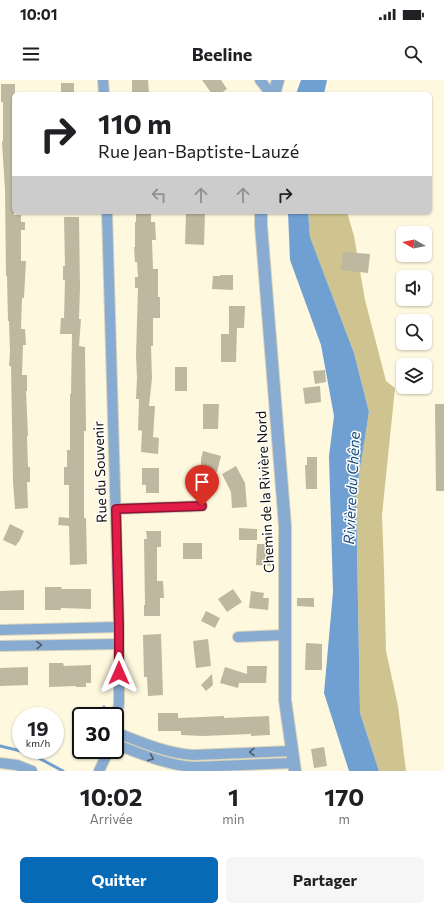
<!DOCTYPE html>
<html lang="fr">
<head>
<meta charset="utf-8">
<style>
  body { margin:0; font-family:Commissioner,sans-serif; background:#f6f6f6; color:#202124; height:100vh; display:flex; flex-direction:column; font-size:15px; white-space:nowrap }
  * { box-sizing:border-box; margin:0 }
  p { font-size:13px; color:#757577 }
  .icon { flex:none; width:22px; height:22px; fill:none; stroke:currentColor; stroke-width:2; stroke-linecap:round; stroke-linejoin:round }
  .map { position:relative; height:691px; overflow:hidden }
  .drawer { display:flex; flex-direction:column; background:#fff; flex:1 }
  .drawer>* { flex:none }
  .banner { position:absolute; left:12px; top:12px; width:420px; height:122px; border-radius:6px; box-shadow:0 1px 3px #0004; background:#fff; color:#202124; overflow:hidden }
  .needle { width:26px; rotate:279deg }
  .fabs { position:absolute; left:396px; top:146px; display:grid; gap:8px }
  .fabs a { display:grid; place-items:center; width:36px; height:36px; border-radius:6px; background:#fff; box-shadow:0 1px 3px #0004; font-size:20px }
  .speed { position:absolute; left:12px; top:627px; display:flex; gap:8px; font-size:20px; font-weight:700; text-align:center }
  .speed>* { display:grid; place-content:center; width:52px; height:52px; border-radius:50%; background:#fff; box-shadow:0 1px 3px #0004; line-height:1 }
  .speed small { font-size:10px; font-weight:400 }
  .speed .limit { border:2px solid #111; border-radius:6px; background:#fff; color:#111 }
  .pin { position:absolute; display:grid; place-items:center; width:34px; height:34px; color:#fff; margin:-41px -17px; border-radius:50% 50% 50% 0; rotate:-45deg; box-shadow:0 0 4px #0007 }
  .pin .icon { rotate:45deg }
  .me { position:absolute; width:44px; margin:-22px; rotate:0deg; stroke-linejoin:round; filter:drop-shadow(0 0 3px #0008) }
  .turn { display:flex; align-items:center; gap:14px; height:84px; padding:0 20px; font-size:18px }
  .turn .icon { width:52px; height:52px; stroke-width:2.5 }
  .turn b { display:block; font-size:28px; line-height:34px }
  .lanes { display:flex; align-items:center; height:38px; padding:0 20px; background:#0003; justify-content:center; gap:20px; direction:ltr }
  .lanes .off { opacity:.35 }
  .eta { display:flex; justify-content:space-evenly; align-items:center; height:68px; text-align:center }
  .eta b { font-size:24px; font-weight:700; line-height:28px }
  .cta { display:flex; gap:8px; margin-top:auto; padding:8px 20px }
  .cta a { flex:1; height:46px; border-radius:6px; background:#076ab7; color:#fff; font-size:16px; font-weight:700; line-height:46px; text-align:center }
  .cta a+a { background:#f6f6f6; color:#202124 }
  .status { display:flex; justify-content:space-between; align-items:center; height:28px; padding:0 20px; background:#fff; direction:ltr }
  .status svg { height:11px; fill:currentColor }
  header { display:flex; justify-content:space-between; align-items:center; height:52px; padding:0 20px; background:#fff; font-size:18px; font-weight:700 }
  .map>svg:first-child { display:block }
  .green { fill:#cfc48f }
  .water { fill:#70a0d2 }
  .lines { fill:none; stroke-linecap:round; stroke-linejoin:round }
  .stream { stroke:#70a0d2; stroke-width:3 }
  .building { fill:#bdb89f }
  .minor-casing { stroke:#d8d3bb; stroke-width:12 }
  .tertiary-casing { stroke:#d8d3bb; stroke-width:14 }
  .minor { stroke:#88abd1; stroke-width:10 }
  .tertiary { stroke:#88abd1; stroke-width:12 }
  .oneway { stroke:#4c5c6c }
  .route-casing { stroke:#92132f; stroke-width:10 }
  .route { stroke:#e11d48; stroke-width:7 }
  .labels { text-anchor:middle; stroke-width:3; stroke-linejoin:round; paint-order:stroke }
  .street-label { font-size:14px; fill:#100e06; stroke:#fff }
  .water-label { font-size:15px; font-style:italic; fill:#184c7b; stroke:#fff }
</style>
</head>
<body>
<div class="status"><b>10:01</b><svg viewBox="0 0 49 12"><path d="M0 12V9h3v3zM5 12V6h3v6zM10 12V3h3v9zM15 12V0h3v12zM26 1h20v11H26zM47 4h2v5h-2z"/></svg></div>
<header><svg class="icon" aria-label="menu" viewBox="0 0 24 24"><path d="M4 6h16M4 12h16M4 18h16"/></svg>Beeline<svg class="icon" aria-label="search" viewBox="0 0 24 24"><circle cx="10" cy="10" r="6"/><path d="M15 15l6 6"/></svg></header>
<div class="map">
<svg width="444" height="691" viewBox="0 0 444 691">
  <rect width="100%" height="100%" fill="#fef8de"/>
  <!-- green -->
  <path class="green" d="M308,132H347L354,156L365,220L386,301L395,308L382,435L384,489L386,571L398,626L406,691H379L360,633L356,414L369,332L354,273L310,157Z"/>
  <!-- water -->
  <g class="water">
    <path d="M301,0H327L324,14H296Z"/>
    <path d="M288,132H308L310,157L354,273L369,332L356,414L360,633L379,691H349L324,613L333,512L329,376L334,336L321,265L290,180Z"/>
  </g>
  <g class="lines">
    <!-- stream -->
    <g class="stream">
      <path d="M103,636L104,627"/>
      <path d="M0,666L25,672"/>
      <path d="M35,676L63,691"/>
    </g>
  </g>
  <!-- building -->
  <g class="building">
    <path d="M132,0H148L149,14H132Z"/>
    <path d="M202,0H221L227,9L220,14H212Z"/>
    <rect x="61" y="3" width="13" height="11"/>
    <path d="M1,4H15V14H14V135H21V142H25V150H21V181H26L24,218H22L21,249H25L26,265H23L22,295H27V311H26L28,356H27L28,387H30V402H27L28,428L15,429L13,402L11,286H9L10,272L9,241H8L7,196H6L5,110L2,62L3,61V22H1Z"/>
    <path d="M136,132H151V142H155L156,160H152L153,189H158V217H160V238H153V266H151L152,298L149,326H155L153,357L159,358L158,374L141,372L142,351L138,350L139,319H136L137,298L136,276L138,208H135V197H138L137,182H135L134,167H135V142H136Z"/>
    <path d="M186,132H205L204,165L185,164Z"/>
    <path d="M64,137H79L80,207L79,239H81L79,266L85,267L86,351H84V438H86L87,484L70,485L69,446L58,445L59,437L69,438V405H64V387H67V370H70V314H71L72,254H60L61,238H64L65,200H63V186H65Z"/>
    <path d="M343,172L370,174L368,193L341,190Z"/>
    <path d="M220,195H233V210L212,209L213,196H220Z"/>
    <path d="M229,226H245L244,248H237L236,282H221V254H229Z"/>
    <rect x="175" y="287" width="12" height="24"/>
    <path d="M325,290L326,302L315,304L313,291Z"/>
    <path d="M320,306L321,322L305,324L303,308Z"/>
    <path d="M203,324H219L218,349H203Z"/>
    <path d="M435,324H444V411H436Z"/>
    <path d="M203,371L221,376L217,392L201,388V379Z"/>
    <path d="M307,377H317V409H306L305,385H307Z"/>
    <path d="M236,386L245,403L247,427L232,428L231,412L222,394Z"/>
    <path d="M142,388H159V413H146V405H142Z"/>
    <path d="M10,444L24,451L19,462H18L16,466L3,460Z"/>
    <path d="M239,448L257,449V460H239Z"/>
    <path d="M146,451H161V467H157V501H163L164,518H160V536H144V525H145L144,459H147Z"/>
    <rect x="183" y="463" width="19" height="16"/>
    <path d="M257,464H268V472H273L272,486L256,485Z"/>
    <path d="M45,507H62L61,509H91V529L61,528V530H45Z"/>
    <path d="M233,509L242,522L227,532L218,519Z"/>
    <path d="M24,510V530H0V511Z"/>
    <path d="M251,511L264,513L263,518H269L268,530L249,528Z"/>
    <path d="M297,518H314V527L297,526Z"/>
    <path d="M206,531L220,538L215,548L201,541Z"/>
    <path d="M161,554L163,615L148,616L147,597H144L143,555Z"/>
    <path d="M208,559L211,586L196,588L193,561Z"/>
    <path d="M306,563L322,564V590H305Z"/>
    <path d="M49,583H63L64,586L91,585V603H86V607H76V606L49,607Z"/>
    <path d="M247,586H267L266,603H239L238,608L220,603L225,587L247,594Z"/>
    <path d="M28,587V605L0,606V588Z"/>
    <path d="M212,594L213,605L206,611L201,605Z"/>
    <path d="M158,633H178V638L224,636V638L269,636L270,655L251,656V654L203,656L181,655V651H158Z"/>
    <path d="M324,667L327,686L314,688L311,669Z"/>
  </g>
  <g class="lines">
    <defs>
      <g id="minor">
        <path d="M103,0L104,14"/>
        <path d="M260,0L271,14"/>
        <path d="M107,132L119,547V623L115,651"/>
        <path d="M116,429L202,426"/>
        <path d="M0,550L119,547"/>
        <path d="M238,557L285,555"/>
        <path d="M0,566L119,564"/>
        <path d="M115,652C141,662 165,673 193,675L291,671"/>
        <path d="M115,664C141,674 166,685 194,687L294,683"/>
        <path d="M0,683L17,685L32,691"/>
        <path d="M99,691L109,670"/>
      </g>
      <g id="tertiary">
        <path d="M274,14L278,0"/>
        <path d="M261,132V145L285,446V620L295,691"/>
      </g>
    </defs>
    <!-- minor casing -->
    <use href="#minor" class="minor-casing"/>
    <!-- tertiary casing -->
    <use href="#tertiary" class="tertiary-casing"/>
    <!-- minor -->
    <use href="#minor" class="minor"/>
    <!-- tertiary -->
    <use href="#tertiary" class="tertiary"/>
  </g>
  <!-- one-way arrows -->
  <defs><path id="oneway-chevron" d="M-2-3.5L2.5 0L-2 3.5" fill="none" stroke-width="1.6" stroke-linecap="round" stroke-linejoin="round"/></defs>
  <g class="oneway">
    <use href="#oneway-chevron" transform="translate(39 565) rotate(-2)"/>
    <use href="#oneway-chevron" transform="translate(252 672) rotate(178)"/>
    <use href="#oneway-chevron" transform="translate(151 678) rotate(22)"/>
  </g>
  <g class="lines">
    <defs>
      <path id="route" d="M119,593V547L116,429L202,426"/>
    </defs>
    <!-- route casing -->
    <use href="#route" class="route-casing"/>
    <!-- route -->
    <use href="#route" class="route"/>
  </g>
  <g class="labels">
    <!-- street labels -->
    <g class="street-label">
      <text transform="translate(100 392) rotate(-92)" y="5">Rue du Souvenir</text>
      <text transform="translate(265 412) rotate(-93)" y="5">Chemin de la Rivière Nord</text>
    </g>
    <!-- water labels -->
    <g class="water-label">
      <text transform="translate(352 408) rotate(-87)" y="5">Rivière du Chêne</text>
    </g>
  </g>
</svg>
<div class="fabs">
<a><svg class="needle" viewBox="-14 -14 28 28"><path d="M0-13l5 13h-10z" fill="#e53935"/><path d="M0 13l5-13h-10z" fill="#757577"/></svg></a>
<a><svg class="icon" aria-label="sound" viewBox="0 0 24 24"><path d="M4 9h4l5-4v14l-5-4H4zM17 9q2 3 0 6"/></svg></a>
<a><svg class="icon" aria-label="search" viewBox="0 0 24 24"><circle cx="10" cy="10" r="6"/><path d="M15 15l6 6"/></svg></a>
<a><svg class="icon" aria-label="layers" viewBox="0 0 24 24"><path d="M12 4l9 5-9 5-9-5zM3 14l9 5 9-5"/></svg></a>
</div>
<div class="speed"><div>19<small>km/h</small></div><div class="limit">30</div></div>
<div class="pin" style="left:202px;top:426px;background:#d93025"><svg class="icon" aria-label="arrive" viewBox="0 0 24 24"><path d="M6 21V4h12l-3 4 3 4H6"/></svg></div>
<svg class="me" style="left:119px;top:593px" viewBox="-20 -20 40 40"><path d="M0-17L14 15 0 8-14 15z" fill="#e11d48" stroke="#fff" stroke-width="4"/></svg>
<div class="banner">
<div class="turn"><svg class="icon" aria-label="right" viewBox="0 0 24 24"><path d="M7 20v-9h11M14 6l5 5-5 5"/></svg><div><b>110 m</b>Rue Jean-Baptiste-Lauzé</div></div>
<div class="lanes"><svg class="icon off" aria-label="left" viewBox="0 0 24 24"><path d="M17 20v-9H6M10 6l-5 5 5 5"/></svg><svg class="icon off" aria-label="ahead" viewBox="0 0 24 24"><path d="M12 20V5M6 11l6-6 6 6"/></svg><svg class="icon off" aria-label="ahead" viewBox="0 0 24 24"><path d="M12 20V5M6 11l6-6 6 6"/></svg><svg class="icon" aria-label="right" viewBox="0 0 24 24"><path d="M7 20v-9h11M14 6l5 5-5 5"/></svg></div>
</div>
</div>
<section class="drawer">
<div class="eta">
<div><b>10:02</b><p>Arrivée</p></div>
<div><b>1</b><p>min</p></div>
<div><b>170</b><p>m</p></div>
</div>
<div class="cta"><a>Quitter</a><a>Partager</a></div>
</section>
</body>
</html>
